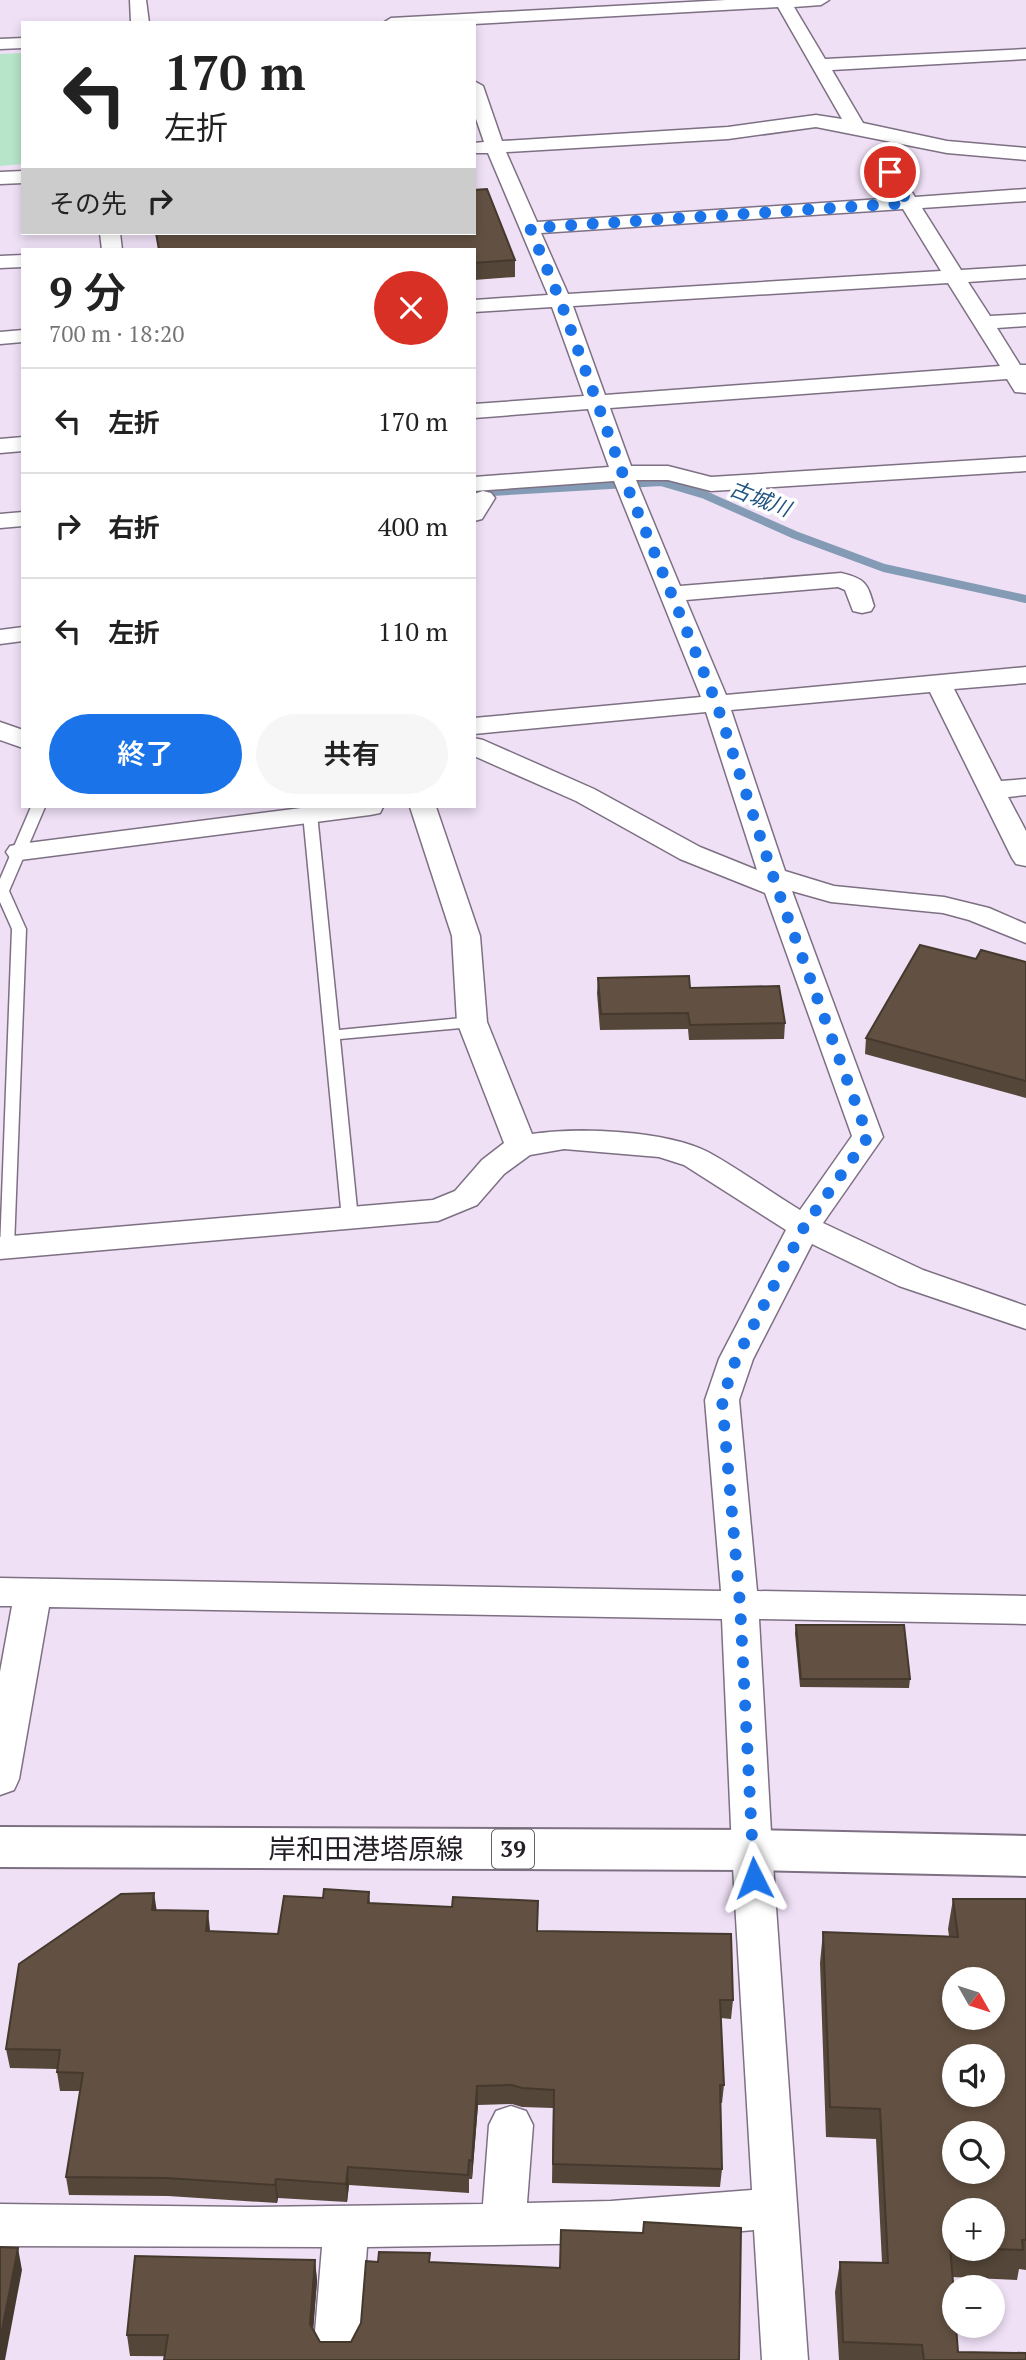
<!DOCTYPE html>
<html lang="ja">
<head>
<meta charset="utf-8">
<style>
  body { margin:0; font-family:"PT Serif","Noto Sans JP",serif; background:#f6f6f6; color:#222; height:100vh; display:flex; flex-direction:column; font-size:26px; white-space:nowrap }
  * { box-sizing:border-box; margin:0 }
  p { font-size:23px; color:#767676 }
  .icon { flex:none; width:38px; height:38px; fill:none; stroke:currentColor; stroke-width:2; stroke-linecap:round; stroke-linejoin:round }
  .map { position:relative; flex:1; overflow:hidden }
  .sheet { position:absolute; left:21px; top:248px; width:455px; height:560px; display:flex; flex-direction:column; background:#fff; border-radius:0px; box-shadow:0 4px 10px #0003 }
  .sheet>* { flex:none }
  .hud { position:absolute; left:21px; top:21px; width:455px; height:214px; border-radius:0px; box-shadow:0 4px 10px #0003; background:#fff; color:#222; overflow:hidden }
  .needle { width:46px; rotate:129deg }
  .controls { position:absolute; left:942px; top:1967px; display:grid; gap:14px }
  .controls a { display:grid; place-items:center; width:63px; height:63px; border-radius:50%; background:#fff; box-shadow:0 4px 10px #0003; font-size:35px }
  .pin { position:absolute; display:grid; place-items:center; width:60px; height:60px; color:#fff; margin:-30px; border:4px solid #fff; border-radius:50%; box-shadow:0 2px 7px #0007 }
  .me { position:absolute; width:77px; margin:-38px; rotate:357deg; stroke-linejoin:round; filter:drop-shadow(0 0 5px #0008) }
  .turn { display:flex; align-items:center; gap:24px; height:147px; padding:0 28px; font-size:32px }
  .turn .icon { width:91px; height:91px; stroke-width:2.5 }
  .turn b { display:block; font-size:49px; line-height:60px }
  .then { display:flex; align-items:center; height:66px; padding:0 28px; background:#0003; gap:14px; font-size:26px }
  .round { display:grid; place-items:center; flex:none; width:74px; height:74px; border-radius:37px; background:#f6f6f6 }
  .summary { display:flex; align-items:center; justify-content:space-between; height:119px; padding:0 28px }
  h1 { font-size:42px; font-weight:600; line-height:52px }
  .primary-button { display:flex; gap:14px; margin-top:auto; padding:14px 28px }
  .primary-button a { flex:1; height:80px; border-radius:42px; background:#1a73e8; color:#fff; font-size:28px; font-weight:600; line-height:80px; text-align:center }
  .primary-button a+a { background:#f6f6f6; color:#222 }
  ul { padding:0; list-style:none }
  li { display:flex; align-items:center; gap:21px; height:105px; padding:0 28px; border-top:2px solid #e0e0e0 }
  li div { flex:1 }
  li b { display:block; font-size:26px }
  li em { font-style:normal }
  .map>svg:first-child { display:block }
  .green { fill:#b7e5c9 }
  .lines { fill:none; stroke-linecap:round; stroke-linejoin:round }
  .stream { stroke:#849bb5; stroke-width:8 }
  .lane-casing { stroke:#7d7083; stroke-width:3 }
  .street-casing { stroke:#7d7083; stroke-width:3 }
  .primary-casing { stroke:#7d7083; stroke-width:4 }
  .lane { fill:#fff; fill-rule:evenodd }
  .street { fill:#fff; fill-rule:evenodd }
  .primary { fill:#fff; fill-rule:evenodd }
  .wall { fill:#544639; fill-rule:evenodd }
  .shaded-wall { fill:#45392e }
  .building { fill:#625142; stroke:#45392e; stroke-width:2; fill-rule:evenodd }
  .route { stroke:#1a73e8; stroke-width:12; stroke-dasharray:0 21.6 }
  .labels { text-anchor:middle; stroke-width:7; stroke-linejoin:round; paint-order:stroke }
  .far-water-label { font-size:21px; font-style:italic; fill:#215581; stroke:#fff }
  .shield { fill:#fff; stroke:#666268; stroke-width:2 }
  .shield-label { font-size:23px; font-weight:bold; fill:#251f27 }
  .near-street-label { font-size:28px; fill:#251f27; stroke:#fff }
</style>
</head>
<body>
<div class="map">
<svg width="1026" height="2360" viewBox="0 0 1026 2360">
  <rect width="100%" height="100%" fill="#efe0f6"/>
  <!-- green -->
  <path class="green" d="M23,53V164L0,166V54Z"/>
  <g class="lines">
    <!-- stream -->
    <path class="stream" d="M474,493L661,482L705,495L795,535L884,568L1026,599"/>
    <defs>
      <g id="lane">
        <path d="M31,807H45L9,891L26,929L14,1247L6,1252L0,1250L12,929L0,902V879Z"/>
        <path d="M310,810L317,814L339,1030L472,1017L479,1022L472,1027L340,1039L358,1219L350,1224L342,1219L303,814Z"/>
      </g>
      <g id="street">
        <path d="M130,0H146L149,23H131Z"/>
        <path d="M726,0H829L821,5L794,7L825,59L1026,49V59L832,70L863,123L947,141L1026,148V160L947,153L816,127L728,139L506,152L537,222L896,198L880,172L890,166L897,168L915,197L1026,189V201L922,208L961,270L1026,266V278L968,282L990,316L1026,314V326L997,328L1020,365H1026V393L1015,392L1007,379L610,408L631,466H668L711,477L1026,457V471L711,491L668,480H636L680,586L841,573C866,579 867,583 874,606L871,611L862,613L853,611L845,590L838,587L686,600L726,695L1026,667V683L954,689L1001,781L1026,779V795L1008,797L1026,831V866L1016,864L1012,858L930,692L731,710L785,871L834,886L944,897L989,908L1026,924V943L969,920L943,913L831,902L792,891L883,1137L823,1223L923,1270L1026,1306V1329L899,1286L812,1244L753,1359L739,1400L757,1591L1026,1596V1624L759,1619L772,1850L808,2360H762L754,2230L611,2243L367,2247L360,2344L353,2360H322L314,2344L322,2247L0,2246V2204L248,2207L483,2204L489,2125L496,2111L511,2106L526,2111L533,2125L527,2203L611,2201L752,2190L732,1850L722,1619L49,1607L19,1779L14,1790L0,1795V1672L12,1606H0V1578L721,1591L705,1400L719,1359L786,1230L684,1165L659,1157L564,1149L530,1155L504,1174L477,1205L438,1221L0,1259V1237L433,1200L455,1191L482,1160L504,1143L457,1022L452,936L410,807H436L480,936L487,1022L532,1134C578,1127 665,1130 708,1152C739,1169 769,1191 800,1210L852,1136L765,893L680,859L576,801L474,756V738L483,740L594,789L700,847L757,870L706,712L474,734V718L701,697L614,481L474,491V477L609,467L588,409L474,418V404L584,396L552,307L474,312V300L548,295L488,153H474V143L484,142L474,113V81L483,86L502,141L728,127L816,115L842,119L778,7L474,24L383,23L391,18ZM903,209L941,271L568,294L541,233ZM948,283L1000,366L605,395L573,306Z"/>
        <path d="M23,38V48L0,49V39Z"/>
        <path d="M23,171V183L0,184V172Z"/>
        <path d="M100,233H120L122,250H102Z"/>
        <path d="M23,255V267L0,268V256Z"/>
        <path d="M23,330V342L0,344V332Z"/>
        <path d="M23,437V451L0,453V439Z"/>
        <path d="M483,491L491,493L495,498L482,519L474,521V494Z"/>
        <path d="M23,512V526L0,528V514Z"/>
        <path d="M23,627V641L0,644V630Z"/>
        <path d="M0,722L23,730V748L0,740Z"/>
        <path d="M309,807H383L380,813L370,815L20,860L10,858L6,852L10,846L20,844Z"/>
      </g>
      <path id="primary" d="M0,1827L752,1830L1026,1836V1876L752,1870L0,1867Z"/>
    </defs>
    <!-- lane casing -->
    <use href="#lane" class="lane-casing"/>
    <!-- street casing -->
    <use href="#street" class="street-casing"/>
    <!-- primary casing -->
    <use href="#primary" class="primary-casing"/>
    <!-- lane -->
    <use href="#lane" class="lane"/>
    <!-- street -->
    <use href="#street" class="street"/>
    <!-- primary -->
    <use href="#primary" class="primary"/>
  </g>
  <!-- wall -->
  <g class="wall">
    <path d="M487,189L515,260V277L474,280V250H159L156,233H474V190Z"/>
    <path d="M976,959L1026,962V1098L865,1054L866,1038Z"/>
    <path d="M598,978L690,988L785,1023L784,1039L689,1040L688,1029L600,1030L597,993Z"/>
    <path d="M796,1625L910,1679L909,1688L800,1687L795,1633Z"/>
    <path d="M369,1892L370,1903L537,1931L733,2000L731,2019L721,2018L724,2085L722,2103H720L722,2169L720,2187L552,2183L553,2108L522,2107L512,2104L478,2105L472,2179H469V2193L349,2185L347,2202L278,2198L277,2203L168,2196L69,2195L66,2177L80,2091H60L57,2072V2069L10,2068L6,2049L157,1911L210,1931L278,1934L323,1898Z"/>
    <path d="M953,1899H1026V2270L1019,2269L1017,2280L952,2277L958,2352L1026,2360H839L835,2292L840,2262L882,2263L876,2139L826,2137L820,1963L823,1932L949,1936L948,1929ZM954,2210L992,2249H954Z"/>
    <path d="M430,2253V2262L739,2360L130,2356L127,2335L315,2260L317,2281L313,2329L320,2342H351L361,2323L378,2262Z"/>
  </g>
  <!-- shaded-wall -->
  <g class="shaded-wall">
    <path d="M154,1893L157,1912L152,1910Z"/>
    <path d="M208,1911L210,1930L208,1950L206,1931Z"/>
    <path d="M477,2086L478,2105L472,2179V2161Z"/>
    <path d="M348,2167L349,2185L347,2202L346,2184Z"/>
    <path d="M276,2179L278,2198L277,2203L275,2185Z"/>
    <path d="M18,2248L22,2270L5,2360H0V2340Z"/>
    <path d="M315,2260L317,2281L312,2345L310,2324Z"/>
  </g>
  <!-- building -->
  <g class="building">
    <path d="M487,189L515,260L474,263V250H159L156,233H474V190Z"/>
    <path d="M920,945L976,959L981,950L1026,962V1081L866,1038Z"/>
    <path d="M689,976L690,988L779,986L785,1023L690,1025L688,1013L601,1014L598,978Z"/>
    <path d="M796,1625H904L910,1679H801Z"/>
    <path d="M324,1889L369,1892L368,1903L452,1907L453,1897L538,1901L537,1931L731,1934L733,2000H720L724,2085H720L722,2169L553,2164L554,2090L522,2088L512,2085L477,2086L472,2161L469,2160L468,2175L348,2167L346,2184L276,2179L275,2185L166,2178L66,2177L83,2073L57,2072L60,2050L6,2049L19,1964L121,1894L154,1893L152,1910L208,1911L206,1931L278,1934L284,1896L323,1898Z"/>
    <path d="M953,1899H1026V2240H1022L1023,2250L991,2249H992V2210H954V2247H950L954,2294V2326H956L958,2352L1026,2353V2360H924L922,2345L843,2342L840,2262L888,2263L880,2109L830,2107L823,1932L958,1937ZM954,1979H992V2018H954ZM954,2056H992V2095H954ZM954,2133H992V2172H954Z"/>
    <path d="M644,2222L741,2228L739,2360H164L168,2335H127L135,2256L315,2260L310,2324L320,2342H351L361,2323L366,2261L378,2262L379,2252L430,2253L429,2262L560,2268L561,2230L643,2233Z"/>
    <path d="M0,2247L18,2248L0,2340Z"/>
  </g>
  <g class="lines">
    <!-- route -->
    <path class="route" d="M754,1878L740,1604L722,1400L736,1359L804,1227L868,1137L777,888L716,702L629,491L560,300L530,228L908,203L890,172"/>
  </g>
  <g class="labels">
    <!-- far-water labels -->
    <g class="far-water-label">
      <text transform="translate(760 499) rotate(21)" y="7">古城川</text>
    </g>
    <!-- shield labels -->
    <rect class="shield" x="492" y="1829.5" width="42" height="39" rx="5"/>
    <g class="shield-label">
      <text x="513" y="1857">39</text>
    </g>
    <!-- near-street labels -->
    <g class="near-street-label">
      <text x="366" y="1859">岸和田港塔原線</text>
    </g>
  </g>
</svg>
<div class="controls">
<a><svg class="needle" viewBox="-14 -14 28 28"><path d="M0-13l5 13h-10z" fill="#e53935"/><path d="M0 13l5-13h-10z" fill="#767676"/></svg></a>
<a><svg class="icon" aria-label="sound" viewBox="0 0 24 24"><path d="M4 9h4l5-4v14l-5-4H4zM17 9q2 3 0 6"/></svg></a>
<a><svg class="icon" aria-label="search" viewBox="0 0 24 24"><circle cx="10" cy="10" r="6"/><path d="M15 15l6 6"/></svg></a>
<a>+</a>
<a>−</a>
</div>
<div class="pin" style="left:890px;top:172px;background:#d93025"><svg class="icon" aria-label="arrive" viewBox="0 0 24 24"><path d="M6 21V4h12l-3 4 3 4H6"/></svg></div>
<svg class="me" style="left:754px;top:1878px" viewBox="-20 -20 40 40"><path d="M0-17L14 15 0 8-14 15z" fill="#1a73e8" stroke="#fff" stroke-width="4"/></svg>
<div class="hud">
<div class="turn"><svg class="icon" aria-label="left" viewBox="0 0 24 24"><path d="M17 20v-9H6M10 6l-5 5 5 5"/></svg><div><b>170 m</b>左折</div></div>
<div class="then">その先<svg class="icon" aria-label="right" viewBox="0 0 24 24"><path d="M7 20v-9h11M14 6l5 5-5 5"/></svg></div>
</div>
<section class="sheet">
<div class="summary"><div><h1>9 分</h1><p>700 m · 18:20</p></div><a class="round" style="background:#d93025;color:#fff"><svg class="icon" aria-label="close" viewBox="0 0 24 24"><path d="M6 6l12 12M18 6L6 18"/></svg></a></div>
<ul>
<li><svg class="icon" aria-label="left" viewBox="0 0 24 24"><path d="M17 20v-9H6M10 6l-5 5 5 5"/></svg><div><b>左折</b></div><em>170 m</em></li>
<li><svg class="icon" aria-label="right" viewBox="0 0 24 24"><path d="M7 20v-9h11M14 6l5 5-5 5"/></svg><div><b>右折</b></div><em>400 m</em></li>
<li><svg class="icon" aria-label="left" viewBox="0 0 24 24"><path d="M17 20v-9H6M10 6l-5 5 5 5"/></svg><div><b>左折</b></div><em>110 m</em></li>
</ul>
<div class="primary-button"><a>終了</a><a>共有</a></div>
</section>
</div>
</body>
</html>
